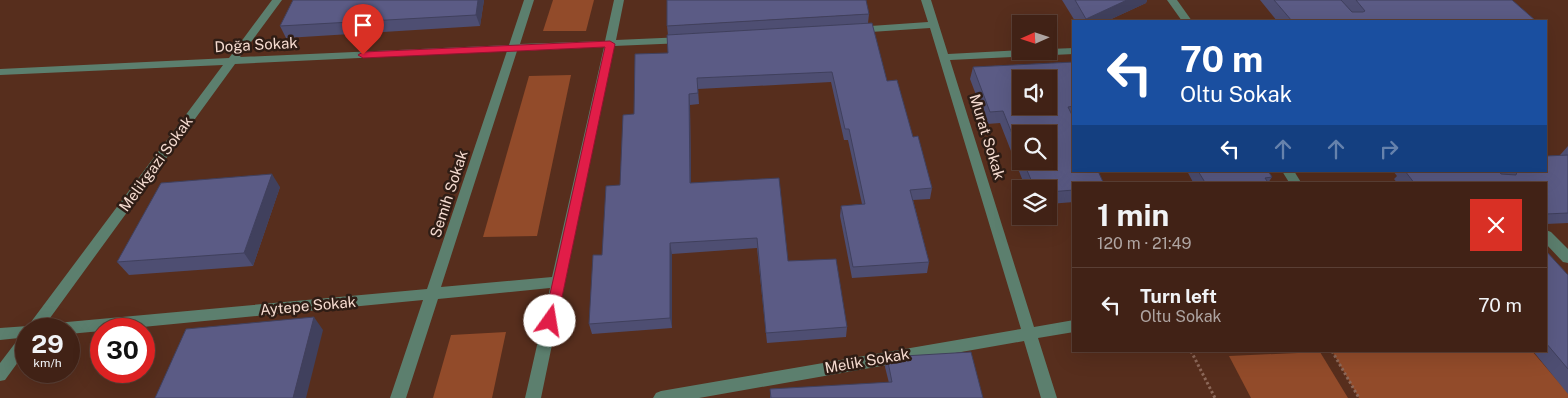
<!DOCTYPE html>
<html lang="en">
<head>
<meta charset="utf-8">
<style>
  body { margin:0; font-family:"Public Sans",sans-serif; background:#482a1f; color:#f1f3f6; height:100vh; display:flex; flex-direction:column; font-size:19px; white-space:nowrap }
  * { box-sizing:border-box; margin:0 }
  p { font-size:16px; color:#aea4a1 }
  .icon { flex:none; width:28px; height:28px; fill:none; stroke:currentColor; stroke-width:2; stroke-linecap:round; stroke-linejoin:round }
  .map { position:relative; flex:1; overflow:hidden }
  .side { position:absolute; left:1072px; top:182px; width:475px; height:170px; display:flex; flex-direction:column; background:#412216; border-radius:0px; box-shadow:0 5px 20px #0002,0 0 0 1px #5a3f35 }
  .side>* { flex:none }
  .top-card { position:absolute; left:1072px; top:20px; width:475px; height:152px; border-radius:0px; box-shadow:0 5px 20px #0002,0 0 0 1px #5a3f35; background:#1a4fa0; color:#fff; overflow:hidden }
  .needle { width:32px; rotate:267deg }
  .fabs { position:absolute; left:1012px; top:15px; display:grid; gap:10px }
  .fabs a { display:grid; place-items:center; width:45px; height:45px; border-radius:0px; background:#412216; box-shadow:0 5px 20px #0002,0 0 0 1px #5a3f35; font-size:25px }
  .speed { position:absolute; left:15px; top:318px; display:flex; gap:10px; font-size:25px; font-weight:700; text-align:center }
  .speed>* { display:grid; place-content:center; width:65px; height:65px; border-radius:50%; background:#412216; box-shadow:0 5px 20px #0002,0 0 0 1px #5a3f35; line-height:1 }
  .speed small { font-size:12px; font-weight:400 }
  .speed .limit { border:8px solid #d22; background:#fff; color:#111 }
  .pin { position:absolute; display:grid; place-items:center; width:42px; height:42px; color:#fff; margin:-51px -21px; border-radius:50% 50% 50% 0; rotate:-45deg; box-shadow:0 0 5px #0007 }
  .pin .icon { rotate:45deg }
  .me { position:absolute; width:55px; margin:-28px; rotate:13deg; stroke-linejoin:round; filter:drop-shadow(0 0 4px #0008) }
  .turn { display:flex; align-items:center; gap:18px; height:105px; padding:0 25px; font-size:22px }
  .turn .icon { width:65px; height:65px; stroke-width:2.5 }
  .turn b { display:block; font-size:35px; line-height:42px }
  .lanes { display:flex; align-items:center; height:48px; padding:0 25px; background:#0003; justify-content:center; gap:25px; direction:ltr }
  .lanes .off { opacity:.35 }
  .round { display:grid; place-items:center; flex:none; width:52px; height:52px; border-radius:0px; background:#482a1f }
  .headline { display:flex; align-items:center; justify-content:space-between; height:85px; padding:0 25px }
  h1 { font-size:30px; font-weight:700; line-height:38px }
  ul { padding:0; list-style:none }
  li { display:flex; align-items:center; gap:15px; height:75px; padding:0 25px; border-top:1px solid #5a3f35 }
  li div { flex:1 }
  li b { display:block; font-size:19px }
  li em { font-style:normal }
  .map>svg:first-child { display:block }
  .green { fill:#924b2a }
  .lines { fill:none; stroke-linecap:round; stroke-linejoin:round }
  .path { stroke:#8c6859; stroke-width:3; stroke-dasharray:2.5 2.5; stroke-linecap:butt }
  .minor { fill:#5c7f6e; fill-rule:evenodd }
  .wall { fill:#4e4e72; fill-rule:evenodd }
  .shaded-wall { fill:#40405d }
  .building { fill:#5b5b85; stroke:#40405d; fill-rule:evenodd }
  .route { fill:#e11d48; stroke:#92132f }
  .labels { text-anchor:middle; stroke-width:5; stroke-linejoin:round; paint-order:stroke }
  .street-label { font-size:15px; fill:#f5dbd0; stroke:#2f1d15 }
</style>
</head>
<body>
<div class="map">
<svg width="1568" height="398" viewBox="0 0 1568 398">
  <rect width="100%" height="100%" fill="#572e1d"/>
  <!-- green -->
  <g class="green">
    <path d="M553,0H594L586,31H543Z"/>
    <path d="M571,75L537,236L483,237L529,76Z"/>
    <path d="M506,332L492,398H433L451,335Z"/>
    <path d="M1332,351H1532L1568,393V398H1359Z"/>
    <path d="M1320,352L1348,398H1251L1229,356Z"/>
  </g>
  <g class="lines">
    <!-- path -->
    <g class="path">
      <path d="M1191,351L1215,398"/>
      <path d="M1332,351L1359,398"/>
    </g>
    <!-- minor -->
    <g class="minor">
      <path d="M272,0H282L240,57L509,45L524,0H534L520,44L605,41L614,0H624L616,40L684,37L689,40L684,43L614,46L541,398H525L550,288L438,299L406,398H390L423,300L122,329H101V331L69,334V329H49L51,325L56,323L427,289L507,51L235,64L42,329H26V351L5,380L0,381V363L19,338L0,340V328L28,326L223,65L0,75V69L229,58ZM604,47L552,277L441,287L517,51Z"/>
      <path d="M921,0H931L948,54L1021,50L1049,51V49L1074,48V54L950,60L1034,327L1074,320V332L1038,338L1057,398H1041L1024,341L699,398H653L656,393L661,391L1021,329L930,28L856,33L851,30L856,27L928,22Z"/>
      <path d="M1167,0H1177L1192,21H1182Z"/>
      <path d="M1282,171H1294L1302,184H1290Z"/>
      <path d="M1546,230L1551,232L1568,249V263L1563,262L1546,244Z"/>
    </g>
  </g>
  <!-- wall -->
  <g class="wall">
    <path d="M484,0L480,26L286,38L280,26Z"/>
    <path d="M1062,0H1147L1146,3L1107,21H1075Z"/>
    <path d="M1260,0H1512L1536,21H1277Z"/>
    <path d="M869,14L868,23L887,81L913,137L932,188L930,199L913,200L929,262L927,273L852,278L840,216L841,206L862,204L848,140H844L831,82L698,89L699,104L690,105L691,183L788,261L847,327L846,337L767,343L757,248L672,254V328L592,334L589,324L602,255L620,185L634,114L668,53V35L667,26Z"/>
    <path d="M1074,62V202L1049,204V189H1026L1000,123L987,124L970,79L973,67ZM1021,134L1049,161H1021Z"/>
    <path d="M1568,146V223L1546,224V184H1398L1394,179L1397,176L1393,171H1546Z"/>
    <path d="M1187,171H1268L1272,177L1268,183L1269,184H1194Z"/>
    <path d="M280,187L253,266L129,275L117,262Z"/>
    <path d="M1546,251L1568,275V394L1533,351H1546Z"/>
    <path d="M887,357L983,398H770V389L889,383L885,367Z"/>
  </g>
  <!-- shaded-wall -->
  <g class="shaded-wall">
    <path d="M478,0H484L480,26L476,15Z"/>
    <path d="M1127,0H1147L1146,3L1107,21H1086V19Z"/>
    <path d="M689,94L690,105L691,194L690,183Z"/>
    <path d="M272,174L280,187L253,266L244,253Z"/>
    <path d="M670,243L672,254V328L670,318Z"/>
    <path d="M314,317L323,330L306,398H293Z"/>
  </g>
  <!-- building -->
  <g class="building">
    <path d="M293,0H478L476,15L280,26Z"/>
    <path d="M667,0H866L869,14L667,26Z"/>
    <path d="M1075,0H1127L1086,19Z"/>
    <path d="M1274,0H1341L1352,12H1363L1365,11L1356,0H1512L1536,21H1292Z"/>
    <path d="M872,23L887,81L897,80L913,137L918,136L932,188L910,190L929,262L853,267L841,206L865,204L849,129H845L832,72L697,78L698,93L689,94L690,183L779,178L788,261L836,259L847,327L766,333L757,238L670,243V318L589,324L593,255H602L606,186L620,185L623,115L634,114L635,54L668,53L667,35Z"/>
    <path d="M1074,62V106L1068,107L1074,119V171H1098L1104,184H1074V190L1049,192V189H1035L1023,161H1049V134H1021V156L1003,111L990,112L973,67ZM1021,79H1049V106H1021Z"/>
    <path d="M1568,155V213L1546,214V184H1415L1405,171H1499L1501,174L1516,175L1517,172L1516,171H1546V156Z"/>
    <path d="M1198,171H1268L1272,177L1265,178L1269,184H1206Z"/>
    <path d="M272,174L244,253L117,262L161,183Z"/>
    <path d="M1546,251L1568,275V369L1546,343Z"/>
    <path d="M314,317L293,398H155L186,329Z"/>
    <path d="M971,352L983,398H771L770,389L892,382L887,357Z"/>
  </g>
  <!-- route -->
  <path class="route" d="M610,41L615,44L557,321L555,325L550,326L546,325L544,321L605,47L363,58L358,55L363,52Z"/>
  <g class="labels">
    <!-- street labels -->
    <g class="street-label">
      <text transform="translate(256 45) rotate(-3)" y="5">Doğa Sokak</text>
      <text transform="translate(987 137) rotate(73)" y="5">Murat Sokak</text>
      <text transform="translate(156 164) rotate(-54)" y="5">Melikgazi Sokak</text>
      <text transform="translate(449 194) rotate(-72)" y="5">Semih Sokak</text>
      <text transform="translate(308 306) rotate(-5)" y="5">Aytepe Sokak</text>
      <text transform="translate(867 361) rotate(-10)" y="5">Melik Sokak</text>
    </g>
  </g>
</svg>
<div class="fabs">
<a><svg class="needle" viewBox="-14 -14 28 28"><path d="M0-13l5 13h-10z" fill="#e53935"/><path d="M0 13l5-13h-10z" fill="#aea4a1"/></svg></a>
<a><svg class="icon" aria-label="sound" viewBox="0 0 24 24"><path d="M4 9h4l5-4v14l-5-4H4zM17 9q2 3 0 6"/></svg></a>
<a><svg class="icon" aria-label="search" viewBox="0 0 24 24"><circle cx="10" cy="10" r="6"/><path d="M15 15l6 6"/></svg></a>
<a><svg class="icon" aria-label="layers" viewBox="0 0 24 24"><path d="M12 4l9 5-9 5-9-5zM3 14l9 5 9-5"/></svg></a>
</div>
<div class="speed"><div>29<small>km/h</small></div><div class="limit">30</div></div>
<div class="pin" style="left:363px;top:55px;background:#d93025"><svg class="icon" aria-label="arrive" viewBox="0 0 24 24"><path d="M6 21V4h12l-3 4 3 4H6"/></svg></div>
<svg class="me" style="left:550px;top:321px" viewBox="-20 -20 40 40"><circle r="19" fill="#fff"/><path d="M0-13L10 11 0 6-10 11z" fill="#e11d48"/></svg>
<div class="top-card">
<div class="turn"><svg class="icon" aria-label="left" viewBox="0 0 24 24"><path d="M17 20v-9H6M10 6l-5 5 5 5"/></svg><div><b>70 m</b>Oltu Sokak</div></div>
<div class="lanes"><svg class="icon" aria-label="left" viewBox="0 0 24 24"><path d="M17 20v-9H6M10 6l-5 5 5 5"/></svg><svg class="icon off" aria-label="ahead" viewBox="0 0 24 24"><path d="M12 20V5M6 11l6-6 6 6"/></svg><svg class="icon off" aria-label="ahead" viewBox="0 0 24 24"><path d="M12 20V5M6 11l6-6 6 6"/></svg><svg class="icon off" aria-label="right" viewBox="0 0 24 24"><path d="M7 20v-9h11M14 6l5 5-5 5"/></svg></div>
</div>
<section class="side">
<div class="headline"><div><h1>1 min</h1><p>120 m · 21:49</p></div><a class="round" style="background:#d93025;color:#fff"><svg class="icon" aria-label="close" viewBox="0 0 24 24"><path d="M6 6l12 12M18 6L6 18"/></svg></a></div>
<ul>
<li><svg class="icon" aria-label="left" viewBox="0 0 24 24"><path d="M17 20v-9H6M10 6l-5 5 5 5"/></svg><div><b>Turn left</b><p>Oltu Sokak</p></div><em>70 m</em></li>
</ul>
</section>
</div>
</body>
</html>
